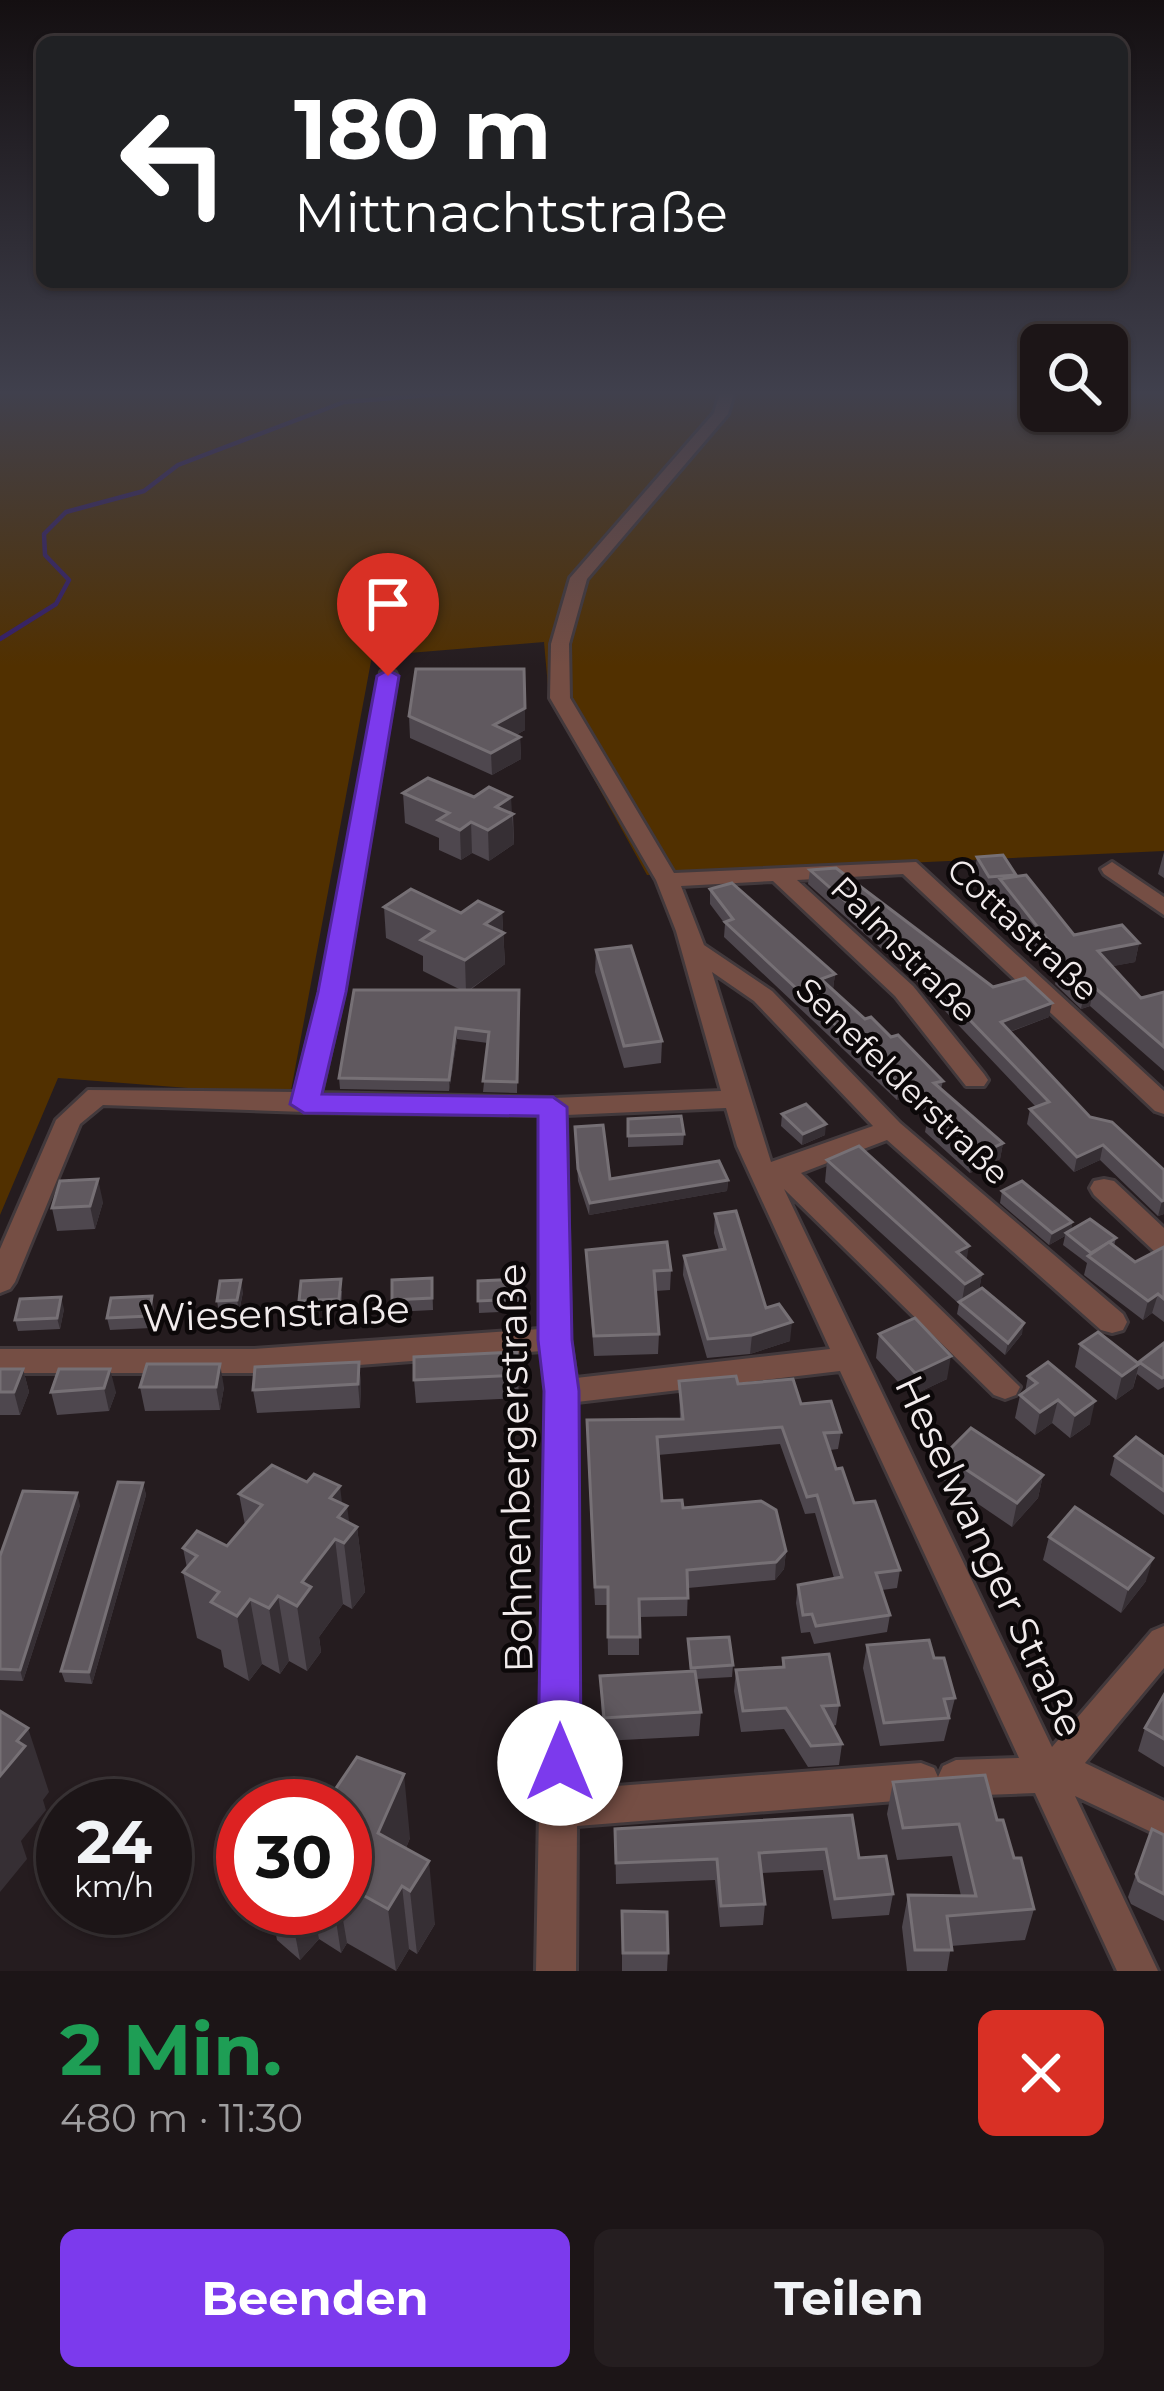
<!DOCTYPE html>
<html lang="de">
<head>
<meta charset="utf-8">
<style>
  body { margin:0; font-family:Montserrat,sans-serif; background:#251e20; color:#f1f3f6; height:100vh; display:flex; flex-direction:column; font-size:45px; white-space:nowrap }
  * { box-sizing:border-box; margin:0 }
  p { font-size:39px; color:#a09fa1 }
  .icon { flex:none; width:66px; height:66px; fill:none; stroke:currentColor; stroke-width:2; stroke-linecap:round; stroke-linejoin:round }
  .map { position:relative; height:1971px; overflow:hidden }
  .side { display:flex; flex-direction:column; background:#1c1517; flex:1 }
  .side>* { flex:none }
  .top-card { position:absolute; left:36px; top:36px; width:1092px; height:252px; border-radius:18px; box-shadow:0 3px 9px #0004,0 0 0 3px #3a3436; background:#202124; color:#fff; overflow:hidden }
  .controls { position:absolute; left:1020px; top:324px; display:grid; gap:24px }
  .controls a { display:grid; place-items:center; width:108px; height:108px; border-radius:18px; background:#1c1517; box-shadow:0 3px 9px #0004,0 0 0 3px #3a3436; font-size:60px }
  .speed { position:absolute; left:36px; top:1779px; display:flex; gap:24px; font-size:60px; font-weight:700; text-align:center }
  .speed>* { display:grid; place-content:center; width:156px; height:156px; border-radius:50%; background:#1c1517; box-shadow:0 3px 9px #0004,0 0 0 3px #3a3436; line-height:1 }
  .speed small { font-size:30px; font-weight:400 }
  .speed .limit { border:18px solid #d22; background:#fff; color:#111 }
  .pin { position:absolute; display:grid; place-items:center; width:102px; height:102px; color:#fff; margin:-123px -51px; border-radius:50% 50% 50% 0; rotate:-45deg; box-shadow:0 0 12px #0007 }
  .pin .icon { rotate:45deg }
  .me { position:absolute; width:132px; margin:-66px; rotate:0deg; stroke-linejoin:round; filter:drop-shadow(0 0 9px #0008) }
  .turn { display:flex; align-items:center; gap:42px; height:252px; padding:0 60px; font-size:54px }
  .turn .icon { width:156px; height:156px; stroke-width:2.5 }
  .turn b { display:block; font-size:84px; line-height:102px }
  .round { display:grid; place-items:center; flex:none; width:126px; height:126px; border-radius:18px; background:#251e20 }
  .headline { display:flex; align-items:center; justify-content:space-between; height:204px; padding:0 60px }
  h1 { font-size:72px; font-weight:700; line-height:90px; color:#1e9e55 }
  .button { display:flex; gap:24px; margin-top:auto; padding:24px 60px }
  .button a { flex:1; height:138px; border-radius:18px; background:#7c3aed; color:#fff; font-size:48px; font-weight:700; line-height:138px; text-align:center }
  .button a+a { background:#251e20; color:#f1f3f6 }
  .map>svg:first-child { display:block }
  .green { fill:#513000 }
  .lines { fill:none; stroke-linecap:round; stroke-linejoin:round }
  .stream { stroke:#361f69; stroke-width:4.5 }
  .minor-casing { stroke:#42393c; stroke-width:6 }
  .minor { fill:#754e44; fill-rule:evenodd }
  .wall { fill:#4e474e }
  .shaded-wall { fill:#362f34 }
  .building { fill:#60595f; stroke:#767075; stroke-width:3 }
  .route { fill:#7c3aed; stroke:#51269a; stroke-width:3 }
  .labels { text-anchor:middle; stroke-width:9; stroke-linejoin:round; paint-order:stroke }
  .street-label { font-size:33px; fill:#f1ebec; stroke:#0c0809 }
  .near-street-label { font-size:39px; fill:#f1ebec; stroke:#0c0809 }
</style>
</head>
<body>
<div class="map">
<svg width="1164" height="1971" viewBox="0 0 1164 1971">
  <rect width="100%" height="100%" fill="#251c1f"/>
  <!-- green -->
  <path class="green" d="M0,390H1041V411H1107V390H1164V851L647,875L549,698L544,642L372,656L290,1096L58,1078L0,1215Z"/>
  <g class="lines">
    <!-- stream -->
    <path class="stream" d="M0,639L56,604L69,580L45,555L44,534L66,512L144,491L178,465L344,402L489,390"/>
    <defs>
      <g id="minor">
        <path d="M721,390H735L728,414L587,579L569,644L570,698L674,873L916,862L1164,1091V1114L1155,1111L903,874L797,880L913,986L984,1074L988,1080L984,1086H966L895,996L773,881L681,886L704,945L772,991L900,1123L1123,1314L1127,1322L1123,1330L1112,1333L1101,1330L887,1140L801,1173L1020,1387L1016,1395L1005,1399L994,1395L784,1189L1052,1747L1152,1631L1164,1626V1668L1085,1763L1164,1801V1838L1075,1796L1158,1971H1117L1035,1793L956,1796L943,1790L939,1782L934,1794L921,1799L577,1826L576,1971H536L547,1392L542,1351L254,1373H0V1349H254L540,1329V1115L305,1112L103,1105L80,1124L15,1282L10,1289L0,1293V1249L56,1120L88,1090L295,1092L320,992L381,672H395L397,676L344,992L321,1093L553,1098L721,1091L676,931L656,880L550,698L551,644L570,578L714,413ZM712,972L754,1001L873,1126L771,1162ZM726,1108L737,1146L830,1349L576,1378L570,1339L566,1115ZM840,1371L1019,1758L956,1760L943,1766L938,1777L934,1768L921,1763L577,1789V1402Z"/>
        <path d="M1112,862L1164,897V915L1104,874L1101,869Z"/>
        <path d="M1104,1179L1114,1181L1164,1228V1254L1154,1251L1094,1195L1090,1188L1094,1181Z"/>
      </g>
    </defs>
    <!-- minor casing -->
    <use href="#minor" class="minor-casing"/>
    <!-- minor -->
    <use href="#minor" class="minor"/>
  </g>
  <!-- wall -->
  <g class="wall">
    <path d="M409,716L525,730L516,735L520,737L521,759L492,775L410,738Z"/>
    <path d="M403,793L513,814L514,844L489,861L472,853L461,860L439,850V838L405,823Z"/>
    <path d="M1164,852V878L1158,874Z"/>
    <path d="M977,857L1015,877L1074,935L1139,943L1135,962L1112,966L1141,998L1164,992V1071L1090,1006L1081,1009L1055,984L1057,975L997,897V895L986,896L974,876Z"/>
    <path d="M810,870L993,987L1049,1017L1010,1032L1090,1117L1164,1170V1214L1158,1216L1100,1160L1074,1172L1027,1124L1030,1109L1036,1107L910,974L808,884Z"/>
    <path d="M710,889L835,974L833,989L865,1019L891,1037L943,1081L941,1089L1003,1143L1000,1159L970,1173L925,1132L928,1117L908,1096L897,1100L724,937L725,924L710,904Z"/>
    <path d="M384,907L461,913L502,912L505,964L470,990H519L517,1093L483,1092L488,1043L457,1039L449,1091L340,1089L339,1078L461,990L423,971V956L386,938Z"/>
    <path d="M596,950L662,1041L661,1063L624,1068L595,972Z"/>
    <path d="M782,1114L825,1135L802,1145L781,1126Z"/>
    <path d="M628,1119L684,1134L683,1145L628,1147Z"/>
    <path d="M575,1127L610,1179L728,1180L727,1191L589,1215L578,1181Z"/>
    <path d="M827,1160L982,1274L979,1290L1022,1334L1005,1355L957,1314L959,1304L825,1182Z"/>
    <path d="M1002,1191L1072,1222L1071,1230L1116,1238L1114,1246L1135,1262L1164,1247V1322L1152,1313L1143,1320L1084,1275L1087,1263L1063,1245L1065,1236L1049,1245L1000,1203Z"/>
    <path d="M103,1202L95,1229L57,1231L52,1208Z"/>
    <path d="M715,1214L766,1308L790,1341L750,1354L707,1358L683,1275L684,1256L719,1250L714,1233Z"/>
    <path d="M586,1250L671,1270L670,1290L655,1291L659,1334L658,1354L594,1356Z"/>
    <path d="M432,1278L433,1310L393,1312L392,1300Z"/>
    <path d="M518,1279L519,1311L479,1313L478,1281Z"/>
    <path d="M342,1291L341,1311L300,1313L299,1301Z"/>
    <path d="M243,1292L239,1312L219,1313L217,1301Z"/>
    <path d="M154,1308L151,1328L110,1330L107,1318Z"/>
    <path d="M64,1309L60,1329L18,1331L15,1320Z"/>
    <path d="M879,1334L947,1379L911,1396L876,1358Z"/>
    <path d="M1164,1343V1387L1158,1390L1137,1374L1133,1388L1116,1400L1075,1367L1080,1344L1138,1364Z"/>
    <path d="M517,1352L519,1398L416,1403L414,1380Z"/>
    <path d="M359,1362L361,1385L360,1408L257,1413L253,1390Z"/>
    <path d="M0,1369H23L29,1392L20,1415H0Z"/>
    <path d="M59,1369L116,1392L109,1411L57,1415L51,1392Z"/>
    <path d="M1028,1376L1090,1424L1070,1438L1052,1423L1035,1435L1015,1418L1020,1395L1025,1392Z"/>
    <path d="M679,1381L738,1384L801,1404L841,1432L838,1449L830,1450L836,1469L854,1503L900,1570L897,1588L882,1590L890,1615L887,1632L814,1644L810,1632L801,1633L796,1603L798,1585L834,1578L815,1513L805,1514L780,1444L658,1455L662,1501L786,1551L784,1569L775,1580L688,1588L687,1616L639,1617V1655H608L607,1605H595L587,1438L680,1419Z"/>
    <path d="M140,1387H224L220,1410L145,1411Z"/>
    <path d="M944,1455L1043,1475L1038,1498L1012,1527L940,1478Z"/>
    <path d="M1115,1456L1164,1457V1515L1110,1475Z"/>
    <path d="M143,1483L146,1495L92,1684L65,1682L61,1671Z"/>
    <path d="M239,1494L342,1503L349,1523L357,1527L365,1592L352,1609L343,1604L319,1637L321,1652L307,1671L289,1661L280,1674L262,1664L249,1681L224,1667L221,1650L197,1638L183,1572L187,1568L183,1548L227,1546L245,1525Z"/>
    <path d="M80,1505L23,1681L0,1680V1556Z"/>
    <path d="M1049,1537L1146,1581L1121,1613L1043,1560Z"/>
    <path d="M688,1639L733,1665L732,1677L696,1679L701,1712L699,1736L603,1741L600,1676L690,1671Z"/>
    <path d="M867,1645L934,1658L955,1698L944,1741L880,1746L863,1668Z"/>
    <path d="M783,1658L839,1705L836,1725L833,1726L842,1744L839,1765L808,1767L784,1729L741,1732L734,1691L736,1670L782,1667Z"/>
    <path d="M1164,1695V1767L1138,1751L1145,1728Z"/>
    <path d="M893,1782L997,1820L1034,1909L1025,1940L951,1946L947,1971H907L902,1927L908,1895L961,1896L952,1856L897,1860L887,1814Z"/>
    <path d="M345,1806L410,1838L406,1848L435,1924L417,1954L409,1949L396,1971L347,1943L341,1953L319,1939L300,1960L277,1940L271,1908H345Z"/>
    <path d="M852,1815L859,1858L893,1894L889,1915L832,1919L823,1870L761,1873L765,1904L763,1925L720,1927L715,1880L616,1884L615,1829Z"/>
    <path d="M1152,1829L1164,1835V1921L1131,1904L1128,1897Z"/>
    <path d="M622,1911L668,1953L667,1971H622Z"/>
  </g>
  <!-- shaded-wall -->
  <g class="shaded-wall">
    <path d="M525,708V730L494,747V725Z"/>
    <path d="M520,737L521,759L492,775L491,753Z"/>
    <path d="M511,797L514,844L489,861L488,830L496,807Z"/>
    <path d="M471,822L472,853L461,860L460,830Z"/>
    <path d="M502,912L505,964L466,992L465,960L485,924Z"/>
    <path d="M1139,943L1135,962L1094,970L1098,951Z"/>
    <path d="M835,974L833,989L821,979Z"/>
    <path d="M1094,987L1090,1006L1081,1009L1085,989Z"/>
    <path d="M1052,1003L1049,1017L998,1036L1001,1022Z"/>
    <path d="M456,1028L457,1039L449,1091V1080Z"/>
    <path d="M910,1080L908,1096L897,1100L899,1084Z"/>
    <path d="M826,1124L825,1135L802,1145L803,1134Z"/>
    <path d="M1003,1143L1000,1159L970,1173L973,1157Z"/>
    <path d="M1103,1145L1100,1160L1074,1172L1077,1157Z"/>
    <path d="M98,1179L103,1202L95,1229L90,1206Z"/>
    <path d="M728,1180L727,1191L589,1215L590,1203Z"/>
    <path d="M1164,1200V1214L1158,1216L1162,1201Z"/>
    <path d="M1072,1222L1070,1234L1066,1233L1065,1236L1049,1245L1052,1233Z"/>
    <path d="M969,1246L965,1269L953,1275L957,1252Z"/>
    <path d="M982,1274L978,1296L961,1306L965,1284Z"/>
    <path d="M241,1280L243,1292L239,1312L237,1300Z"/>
    <path d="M1158,1294L1152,1313L1143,1320L1148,1301Z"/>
    <path d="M152,1296L154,1308L151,1328L149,1316Z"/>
    <path d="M61,1297L64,1309L60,1329L57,1318Z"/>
    <path d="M792,1322L790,1341L750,1354L752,1335Z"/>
    <path d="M1024,1323L1022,1334L1005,1355L1008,1343Z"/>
    <path d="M951,1356L947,1379L911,1396L915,1373Z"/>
    <path d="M359,1362L361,1385L360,1408L358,1384Z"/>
    <path d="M220,1364L224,1387L220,1410L216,1387Z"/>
    <path d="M1139,1364L1133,1388L1116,1400L1122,1376Z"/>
    <path d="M23,1369L29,1392L20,1415L14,1392Z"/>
    <path d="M110,1369L116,1392L109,1411L104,1388Z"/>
    <path d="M1058,1400L1052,1423L1035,1435L1040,1412Z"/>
    <path d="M1095,1401L1090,1424L1070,1438L1075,1415Z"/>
    <path d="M1043,1475L1038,1498L1012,1527L1017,1503Z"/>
    <path d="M143,1483L146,1495L92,1684L89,1672Z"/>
    <path d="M340,1486L343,1511L347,1506L351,1535L357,1527L365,1592L352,1609L344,1543L330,1498Z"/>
    <path d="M77,1493L80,1505L23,1681L20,1670Z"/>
    <path d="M335,1539L343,1604L319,1637L321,1652L307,1671L297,1606L302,1582Z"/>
    <path d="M786,1551L784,1569L775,1580L776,1562Z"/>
    <path d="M1153,1558L1146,1581L1121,1613L1128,1589Z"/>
    <path d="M278,1596L289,1661L280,1674L269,1608Z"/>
    <path d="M250,1599L262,1664L249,1681L237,1616Z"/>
    <path d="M28,1728L49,1792L43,1800L46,1810L21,1841L27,1859L0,1892V1776L17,1741Z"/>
    <path d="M404,1774L410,1838L386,1896L378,1833Z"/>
    <path d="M429,1861L435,1924L417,1954L410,1891Z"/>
    <path d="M402,1886L409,1949L396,1971L388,1909Z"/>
    <path d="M290,1908H313L319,1939L300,1960Z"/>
    <path d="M334,1908H341L347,1943L341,1953Z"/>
  </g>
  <!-- building -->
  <g class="building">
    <path d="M416,669H524L525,708L494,725L520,737L491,753L409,716Z"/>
    <path d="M428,778L474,797L489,787L511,797L496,807L513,814L488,830L471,822L460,830L438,820L449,813L403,793Z"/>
    <path d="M1003,855L1016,875L989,877L977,857Z"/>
    <path d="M836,868L993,987L1025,978L1052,1003L1001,1022L1090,1117L1112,1122L1164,1170V1200L1162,1201L1103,1145L1077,1157L1030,1109L1049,1102L912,960L810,870Z"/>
    <path d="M1026,875L1074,935L1122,925L1139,943L1098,951L1141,998L1164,992V1047L1094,987L1085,989L1059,965L1066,963L1000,879Z"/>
    <path d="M732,883L835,974L821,979L865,1019L871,1017L891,1037L898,1035L943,1081L934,1083L1003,1143L973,1157L928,1117L940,1111L910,1080L899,1084L725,922L733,919L710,889Z"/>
    <path d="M411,889L461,913L478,901L502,912L485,924L504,933L465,960L421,940L434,931L384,907Z"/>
    <path d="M631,946L662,1041L624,1046L596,950Z"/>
    <path d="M354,990H519L517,1082L483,1081L489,1032L456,1028L449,1080L339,1078Z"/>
    <path d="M806,1104L826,1124L803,1134L782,1114Z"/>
    <path d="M681,1116L684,1134L628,1136V1119Z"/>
    <path d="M603,1125L610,1179L719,1161L728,1180L590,1203L578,1169L575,1127Z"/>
    <path d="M859,1146L969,1246L957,1252L982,1274L965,1284L827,1160Z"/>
    <path d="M98,1179L90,1206L52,1208L60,1181Z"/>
    <path d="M1022,1181L1072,1222L1052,1233L1002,1191Z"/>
    <path d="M736,1211L766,1308L779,1304L792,1322L752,1335L708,1339L684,1256L725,1249L715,1214Z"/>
    <path d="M1090,1219L1116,1238L1091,1253L1066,1233Z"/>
    <path d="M667,1242L671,1270L654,1271L659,1334L594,1336L586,1250Z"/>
    <path d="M1109,1242L1135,1262L1164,1247V1299L1158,1294L1148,1301L1088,1256Z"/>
    <path d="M432,1278V1298L392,1300V1280Z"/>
    <path d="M341,1279L339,1299L299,1301L301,1281Z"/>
    <path d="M518,1279L519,1299L478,1301V1281Z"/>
    <path d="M241,1280L237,1300L217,1301L220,1281Z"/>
    <path d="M982,1288L1024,1323L1008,1343L959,1302Z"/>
    <path d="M152,1296L149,1316L107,1318L111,1298Z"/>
    <path d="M61,1297L57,1318L15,1320L20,1299Z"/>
    <path d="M915,1318L951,1356L915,1373L879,1334Z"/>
    <path d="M1098,1332L1139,1364L1122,1376L1080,1344Z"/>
    <path d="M1164,1343V1377L1162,1378L1139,1362Z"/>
    <path d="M517,1352L518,1375L414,1380V1357Z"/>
    <path d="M359,1362L358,1384L253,1390L255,1367Z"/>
    <path d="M1048,1362L1095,1401L1075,1415L1058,1400L1040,1412L1020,1395L1037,1383L1028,1376Z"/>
    <path d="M147,1364H220L216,1387H140Z"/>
    <path d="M0,1369H23L14,1392H0Z"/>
    <path d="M59,1369H110L104,1388L51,1392Z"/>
    <path d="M736,1376L738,1384L793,1379L801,1404L831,1401L841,1432L824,1433L836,1469L842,1468L854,1503L875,1501L900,1570L876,1573L890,1615L816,1626L812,1614L803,1615L798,1585L842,1577L817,1495L807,1497L782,1427L657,1437L662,1501L682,1500L683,1508L761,1501L776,1510L786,1551L776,1562L687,1570L688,1598L639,1599L640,1637H608V1587H595L587,1420L683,1419L679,1381Z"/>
    <path d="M971,1428L1043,1475L1017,1503L944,1455Z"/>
    <path d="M1136,1437L1164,1457V1491L1115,1456Z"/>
    <path d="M272,1465L307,1482L314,1474L340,1486L330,1498L347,1506L338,1517L357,1527L344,1543L335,1539L302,1582L311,1587L297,1606L278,1596L269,1608L250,1599L237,1616L211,1602L219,1592L183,1572L197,1556L183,1548L197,1531L227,1546L262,1505L239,1494Z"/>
    <path d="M118,1482L143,1483L89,1672L61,1671Z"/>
    <path d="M23,1491L77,1493L20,1670L0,1669V1556Z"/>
    <path d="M1075,1507L1153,1558L1128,1589L1049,1537Z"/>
    <path d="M729,1637L733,1665L691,1668L688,1639Z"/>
    <path d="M929,1640L934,1658H944L955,1698L944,1699L949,1718L884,1723L867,1645Z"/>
    <path d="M829,1654L839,1705L822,1706L842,1744L811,1746L786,1708L743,1711L736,1670L784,1667L783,1658Z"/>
    <path d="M695,1671L701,1712L604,1718L600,1676Z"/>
    <path d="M1164,1695V1739L1145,1728Z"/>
    <path d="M0,1711L28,1728L17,1741L25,1746L0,1776Z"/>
    <path d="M357,1757L404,1774L378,1833L429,1861L410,1891L402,1886L388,1909L345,1885V1806H324Z"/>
    <path d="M985,1775L997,1820H1003L1014,1858H1021L1034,1909L947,1916L952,1950H915L908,1895L976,1896L959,1824L903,1828L893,1782Z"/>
    <path d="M852,1815L859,1858L886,1856L893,1894L835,1899L826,1849L759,1853L765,1904L721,1906L717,1859L616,1863L615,1829Z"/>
    <path d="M1152,1829L1164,1835V1894L1139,1881L1136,1874Z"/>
    <path d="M622,1911L667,1912L668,1953H623Z"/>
  </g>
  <!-- sky -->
  <linearGradient id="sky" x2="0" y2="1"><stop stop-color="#140f11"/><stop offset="0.59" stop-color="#40404d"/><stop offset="1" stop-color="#40404d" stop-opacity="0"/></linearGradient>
  <rect width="1164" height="666" fill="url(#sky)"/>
  <!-- route -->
  <path class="route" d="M388,670L399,676L346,992L322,1094L553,1097L567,1107L572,1340L579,1391L581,1763L574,1777L560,1783L545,1777L538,1763L544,1391L538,1340V1116L304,1113L290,1104L318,992L377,676Z"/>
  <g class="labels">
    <!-- street labels -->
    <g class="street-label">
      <text transform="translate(1023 929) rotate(43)" y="12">Cottastraße</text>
      <text transform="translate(904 949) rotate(45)" y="12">Palmstraße</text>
      <text transform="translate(903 1081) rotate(44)" y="12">Senefelderstraße</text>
    </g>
    <!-- near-street labels -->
    <g class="near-street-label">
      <text transform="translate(276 1313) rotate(-2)" y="14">Wiesenstraße</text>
      <text transform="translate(515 1468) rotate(-91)" y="14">Bohnenbergerstraße</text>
      <text transform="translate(990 1556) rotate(65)" y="14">Heselwanger Straße</text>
    </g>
  </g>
</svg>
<div class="controls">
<a><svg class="icon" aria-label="search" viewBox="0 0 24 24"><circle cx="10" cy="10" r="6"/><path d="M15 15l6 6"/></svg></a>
</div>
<div class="speed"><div>24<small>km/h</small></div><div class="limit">30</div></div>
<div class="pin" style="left:388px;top:676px;background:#d93025"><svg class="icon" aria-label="arrive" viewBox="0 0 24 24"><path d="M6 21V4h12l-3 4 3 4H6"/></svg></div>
<svg class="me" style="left:560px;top:1763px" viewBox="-20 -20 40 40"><circle r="19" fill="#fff"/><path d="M0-13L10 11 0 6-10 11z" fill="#7c3aed"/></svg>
<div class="top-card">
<div class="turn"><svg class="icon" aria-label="left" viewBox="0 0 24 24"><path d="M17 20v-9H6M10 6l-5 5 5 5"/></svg><div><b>180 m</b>Mittnachtstraße</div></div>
</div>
</div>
<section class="side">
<div class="headline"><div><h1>2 Min.</h1><p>480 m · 11:30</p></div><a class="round" style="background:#d93025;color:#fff"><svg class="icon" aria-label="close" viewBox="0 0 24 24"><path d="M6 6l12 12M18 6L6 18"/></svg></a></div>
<div class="button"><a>Beenden</a><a>Teilen</a></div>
</section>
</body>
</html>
